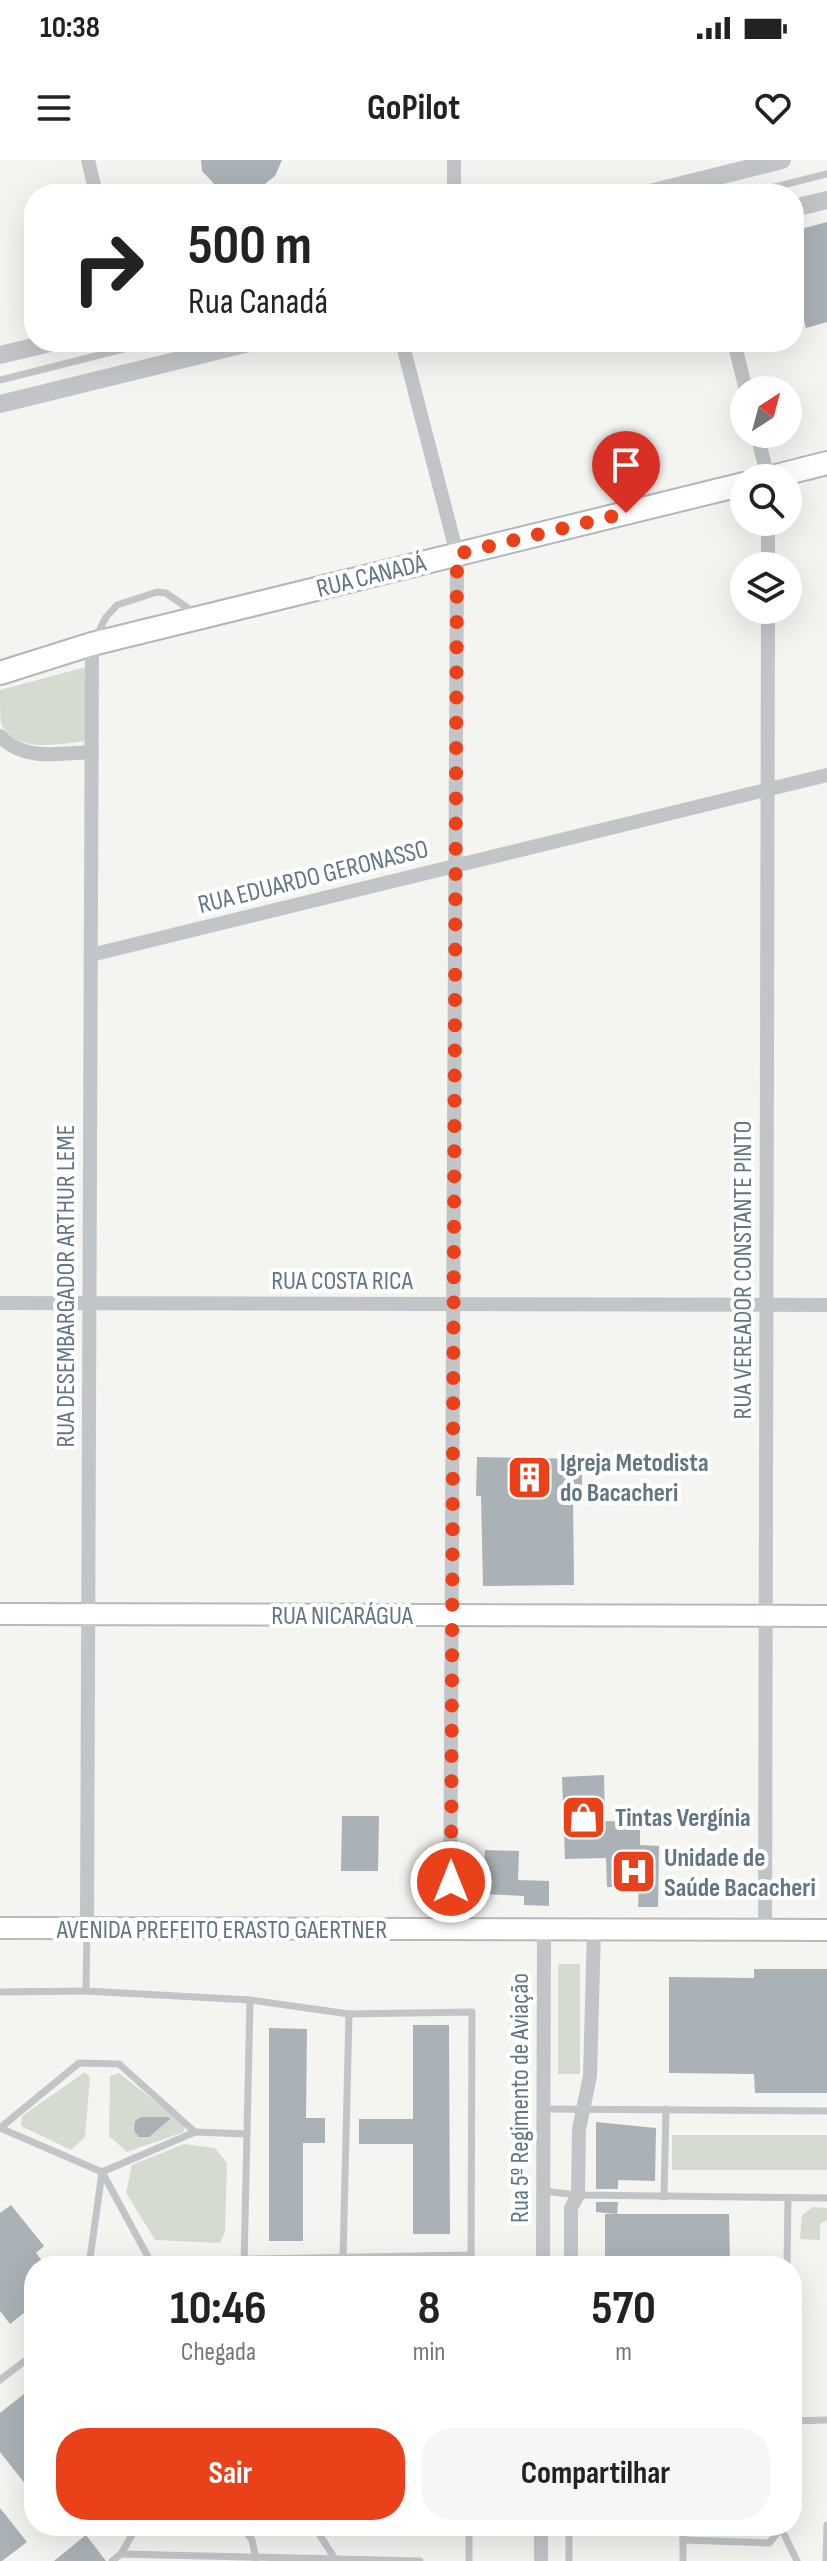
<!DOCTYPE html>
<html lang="pt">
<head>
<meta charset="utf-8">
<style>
  body { margin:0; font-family:"Sofia Sans Condensed",sans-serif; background:#f6f6f6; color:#222; height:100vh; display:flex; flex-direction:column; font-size:30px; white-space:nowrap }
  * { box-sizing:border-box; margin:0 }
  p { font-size:26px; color:#767676 }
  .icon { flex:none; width:44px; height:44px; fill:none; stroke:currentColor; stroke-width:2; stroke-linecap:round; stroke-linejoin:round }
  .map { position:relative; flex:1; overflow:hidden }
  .details { position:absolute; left:24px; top:2096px; width:778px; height:280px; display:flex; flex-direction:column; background:#fff; border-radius:32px; box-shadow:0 8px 32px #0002 }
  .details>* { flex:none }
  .banner { position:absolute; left:24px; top:24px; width:780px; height:168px; border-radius:32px; box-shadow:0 8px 32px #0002; background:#fff; color:#222; overflow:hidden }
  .needle { width:52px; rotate:36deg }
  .controls { position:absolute; left:730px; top:216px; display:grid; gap:16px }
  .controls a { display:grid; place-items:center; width:72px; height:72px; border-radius:50%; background:#fff; box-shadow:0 8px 32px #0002; font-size:40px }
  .pin { position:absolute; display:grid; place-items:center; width:68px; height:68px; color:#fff; margin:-82px -34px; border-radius:50% 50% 50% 0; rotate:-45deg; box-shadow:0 0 8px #0007 }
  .pin .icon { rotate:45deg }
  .me { position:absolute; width:88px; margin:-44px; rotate:0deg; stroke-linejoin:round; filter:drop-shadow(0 0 6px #0008) }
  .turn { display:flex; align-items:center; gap:28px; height:168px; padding:0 32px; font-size:36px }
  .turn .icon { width:104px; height:104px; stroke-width:2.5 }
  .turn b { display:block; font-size:56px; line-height:68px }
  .eta { display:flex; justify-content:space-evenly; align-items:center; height:136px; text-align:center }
  .eta b { font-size:48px; font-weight:700; line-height:56px }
  .button { display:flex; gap:16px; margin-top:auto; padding:16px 32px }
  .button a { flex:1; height:92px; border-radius:32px; background:#ea411a; color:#fff; font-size:32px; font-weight:700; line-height:92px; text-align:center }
  .button a+a { background:#f6f6f6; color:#222 }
  .status { display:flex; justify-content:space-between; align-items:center; height:56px; padding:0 40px; background:#fff; direction:ltr }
  .status svg { height:22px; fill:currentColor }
  header { display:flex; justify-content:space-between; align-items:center; height:104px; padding:0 32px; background:#fff; font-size:36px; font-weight:700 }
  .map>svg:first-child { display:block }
  .green { fill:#d5dbd1 }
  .building { fill:#abb2b7 }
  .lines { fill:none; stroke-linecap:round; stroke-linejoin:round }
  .secondary-casing { stroke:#b3b9bd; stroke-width:24 }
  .primary-casing { stroke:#b2b7ba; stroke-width:26 }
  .service { stroke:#c1c5c8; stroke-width:7 }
  .minor { stroke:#c1c5c8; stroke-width:14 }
  .tertiary { stroke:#c1c5c8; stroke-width:18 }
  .secondary { stroke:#fff; stroke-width:20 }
  .primary { stroke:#fff; stroke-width:22 }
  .route { stroke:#ea411a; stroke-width:14; stroke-dasharray:0 25.2 }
  .labels { text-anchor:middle; stroke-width:8; stroke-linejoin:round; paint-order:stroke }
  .street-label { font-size:26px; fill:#627582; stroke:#fff }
  .poi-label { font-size:26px; font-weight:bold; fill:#627582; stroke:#fff; text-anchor:start }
</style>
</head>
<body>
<div class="status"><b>10:38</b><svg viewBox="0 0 49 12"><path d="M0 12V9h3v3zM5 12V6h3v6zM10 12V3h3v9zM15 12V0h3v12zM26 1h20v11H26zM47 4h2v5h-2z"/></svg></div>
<header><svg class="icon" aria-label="menu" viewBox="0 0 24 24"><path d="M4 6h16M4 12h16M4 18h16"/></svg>GoPilot<svg class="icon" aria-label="heart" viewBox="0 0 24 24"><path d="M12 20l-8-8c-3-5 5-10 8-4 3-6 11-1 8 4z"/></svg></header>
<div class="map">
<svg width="827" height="2401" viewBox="0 0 827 2401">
  <rect width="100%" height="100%" fill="#f4f4f0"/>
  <!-- green -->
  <g class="green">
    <path d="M86,507L85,581C60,584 14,594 1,563C0,554 0,539 0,530Z"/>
    <rect x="558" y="1804" width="22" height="110"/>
    <path d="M85,1912L90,1918L85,1977L71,1990L21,1966L22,1956Z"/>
    <path d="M119,1913L185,1965L184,1972L127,1992L109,1976L110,1916Z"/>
    <rect x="672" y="1975" width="155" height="35"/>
    <path d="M184,1984L215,1988L227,2003L225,2072L220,2083L155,2080L126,2033L132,2005Z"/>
    <path d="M812,2047L827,2048V2060L820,2064V2080L800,2079L802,2056Z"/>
  </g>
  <!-- building -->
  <g class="building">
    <path d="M201,0H282L275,16L256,31L244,34H233L218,28L202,11Z"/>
    <path d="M827,62V162L806,168L794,125V71Z"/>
    <path d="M477,1297L582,1299V1338H573L574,1425L483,1426L481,1336H476Z"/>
    <path d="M604,1615L605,1661L640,1662V1685L659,1686L658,1747H638L639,1727H607L606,1698L565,1699L562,1617Z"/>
    <path d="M342,1656H379L378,1711H341Z"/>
    <path d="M485,1690L519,1691L518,1720L549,1721V1746L524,1745V1736L483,1734Z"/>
    <path d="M754,1809H827V1933H755L754,1914L669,1913V1817L754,1818Z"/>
    <path d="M413,1865H449L450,2074H413V1984H359V1959H413Z"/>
    <path d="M269,1868L307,1869L306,1958H325V1983H303V2081H269Z"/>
    <path d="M141,1957H168L170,1959L149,1977H139L134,1971L135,1961Z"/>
    <path d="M596,1962L656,1968L655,2021L618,2020V2029H596Z"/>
    <path d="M596,2042H618L617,2054L596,2052Z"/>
    <path d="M11,2045L44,2086L36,2093L46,2106H34V2145L10,2164L0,2151V2053Z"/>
    <path d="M605,2054H729L730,2106H605Z"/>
    <path d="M34,2226V2335L0,2292V2253Z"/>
    <path d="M0,2348L27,2382L2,2401H0Z"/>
    <path d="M86,2375L106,2401H54Z"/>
  </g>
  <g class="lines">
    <defs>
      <g id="secondary">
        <path d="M0,1454L827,1456"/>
        <path d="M0,1768L827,1770"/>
      </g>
      <g id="primary">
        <path d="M768,318L827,303"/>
        <path d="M0,513L92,484L744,324"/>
      </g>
    </defs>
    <!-- secondary casing -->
    <use href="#secondary" class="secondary-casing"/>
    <!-- primary casing -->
    <use href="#primary" class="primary-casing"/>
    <!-- service -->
    <g class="service">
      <path d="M746,34L827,14"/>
      <path d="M0,220L151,182"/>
      <path d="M95,479L106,457L117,445L157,432L166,433L195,453"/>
      <path d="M87,1770L86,1831L250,1840L349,1854L472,1852L471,2106"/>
      <path d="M0,1832L86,1831"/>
      <path d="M543,1949L827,1951"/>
      <path d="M543,2031L578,2035L827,2038"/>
      <path d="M664,2037L666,1949"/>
      <path d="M343,2098L349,1854"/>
      <path d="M89,2106L102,2012L195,1972L247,1974"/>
      <path d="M143,2106L149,2101L471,2095"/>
      <path d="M153,2106L102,2012L0,1968L79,1903L119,1904L195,1972"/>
      <path d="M244,2106L250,1840"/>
      <path d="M787,2106L788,2038"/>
      <path d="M0,2220L34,2194"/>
      <path d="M792,2261L827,2260"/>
      <path d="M242,2366L252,2380L256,2399"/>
      <path d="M314,2366L335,2399"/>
      <path d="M781,2368L797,2401"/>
      <path d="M683,2380L769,2383L781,2369"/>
      <path d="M121,2394L420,2401"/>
      <path d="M112,2401L121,2394L137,2366"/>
      <path d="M469,2401V2366"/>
      <path d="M569,2401V2366"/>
      <path d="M683,2401V2366"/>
      <path d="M826,2401L827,2365"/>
    </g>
    <!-- minor -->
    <g class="minor">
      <path d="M88,0L96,34"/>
      <path d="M454,34V0"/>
      <path d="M402,182L457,394L450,1769"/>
      <path d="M734,182L746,230"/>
      <path d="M757,274L768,318"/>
      <path d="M768,362V406"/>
      <path d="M0,576C24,602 60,593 92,592"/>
      <path d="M91,795L827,615"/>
      <path d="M0,1143L827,1145"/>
      <path d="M87,1769L92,484"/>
      <path d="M765,1770L768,450"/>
      <path d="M543,2106L544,1769"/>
      <path d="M571,2106V2048L578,2035L579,1969L590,1916L594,1769"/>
      <path d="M541,2401V2366"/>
    </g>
    <!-- tertiary -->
    <g class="tertiary">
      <path d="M646,34L782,0"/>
      <path d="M794,48L827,40"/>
      <path d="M0,195L54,182"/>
      <path d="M0,244L253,182"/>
    </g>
    <!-- secondary -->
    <use href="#secondary" class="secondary"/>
    <!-- primary -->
    <use href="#primary" class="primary"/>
  </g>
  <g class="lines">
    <!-- route -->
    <path class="route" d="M451,1722L457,394L626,353"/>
  </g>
  <!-- icons -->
  <defs>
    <symbol id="building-square" viewBox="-11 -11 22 22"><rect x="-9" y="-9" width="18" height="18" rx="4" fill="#ea411a" stroke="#fff"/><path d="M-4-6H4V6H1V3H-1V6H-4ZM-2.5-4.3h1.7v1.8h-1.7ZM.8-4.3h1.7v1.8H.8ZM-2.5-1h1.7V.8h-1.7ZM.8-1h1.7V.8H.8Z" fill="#fff"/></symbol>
    <symbol id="shop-square" viewBox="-11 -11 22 22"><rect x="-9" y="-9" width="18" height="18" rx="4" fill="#ea411a" stroke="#fff"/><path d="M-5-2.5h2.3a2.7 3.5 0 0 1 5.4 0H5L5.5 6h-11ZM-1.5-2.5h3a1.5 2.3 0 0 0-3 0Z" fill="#fff"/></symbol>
    <symbol id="hospital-square" viewBox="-11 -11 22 22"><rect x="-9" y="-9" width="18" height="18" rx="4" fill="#ea411a" stroke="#fff"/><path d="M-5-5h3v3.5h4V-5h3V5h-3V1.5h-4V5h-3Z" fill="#fff"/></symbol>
  </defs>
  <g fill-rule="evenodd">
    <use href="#building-square" x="504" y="1292" width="51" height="51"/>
    <use href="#shop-square" x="558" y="1632" width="51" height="51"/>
    <use href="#hospital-square" x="608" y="1686" width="51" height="51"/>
  </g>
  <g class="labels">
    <!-- street labels -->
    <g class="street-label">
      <text transform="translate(371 415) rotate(-14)" y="9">RUA CANADÁ</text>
      <text transform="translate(313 716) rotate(-14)" y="9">RUA EDUARDO GERONASSO</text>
      <text transform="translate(742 1110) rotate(-90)" y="9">RUA VEREADOR CONSTANTE PINTO</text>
      <text x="342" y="1129">RUA COSTA RICA</text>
      <text transform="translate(65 1126) rotate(-90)" y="9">RUA DESEMBARGADOR ARTHUR LEME</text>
      <text x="342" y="1464">RUA NICARÁGUA</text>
      <text x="222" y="1778">AVENIDA PREFEITO ERASTO GAERTNER</text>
      <text transform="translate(519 1938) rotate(-90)" y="9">Rua 5º Regimento de Aviação</text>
    </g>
    <!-- poi labels -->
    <g class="poi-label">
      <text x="560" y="1311">Igreja Metodista<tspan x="560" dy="30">do Bacacheri</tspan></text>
      <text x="615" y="1666">Tintas Vergínia</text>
      <text x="664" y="1706">Unidade de<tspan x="664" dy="30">Saúde Bacacheri</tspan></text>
    </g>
  </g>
</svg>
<div class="controls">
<a><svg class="needle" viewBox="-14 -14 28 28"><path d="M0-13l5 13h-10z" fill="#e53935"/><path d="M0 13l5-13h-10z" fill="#767676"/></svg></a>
<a><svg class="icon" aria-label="search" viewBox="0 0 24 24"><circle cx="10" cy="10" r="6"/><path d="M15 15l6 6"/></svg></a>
<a><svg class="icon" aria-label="layers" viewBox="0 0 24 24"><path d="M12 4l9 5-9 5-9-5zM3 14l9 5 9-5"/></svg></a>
</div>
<div class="pin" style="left:626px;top:353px;background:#d93025"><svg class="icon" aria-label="arrive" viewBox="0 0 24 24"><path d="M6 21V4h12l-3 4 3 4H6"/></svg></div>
<svg class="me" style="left:451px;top:1722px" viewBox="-20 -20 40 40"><circle r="17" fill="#ea411a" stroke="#fff" stroke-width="3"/><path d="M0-11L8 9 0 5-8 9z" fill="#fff"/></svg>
<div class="banner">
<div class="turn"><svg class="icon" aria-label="right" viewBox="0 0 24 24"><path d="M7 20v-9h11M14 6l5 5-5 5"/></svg><div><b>500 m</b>Rua Canadá</div></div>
</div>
<section class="details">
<div class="eta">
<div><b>10:46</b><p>Chegada</p></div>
<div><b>8</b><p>min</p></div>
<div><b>570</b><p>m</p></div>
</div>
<div class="button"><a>Sair</a><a>Compartilhar</a></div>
</section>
</div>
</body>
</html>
